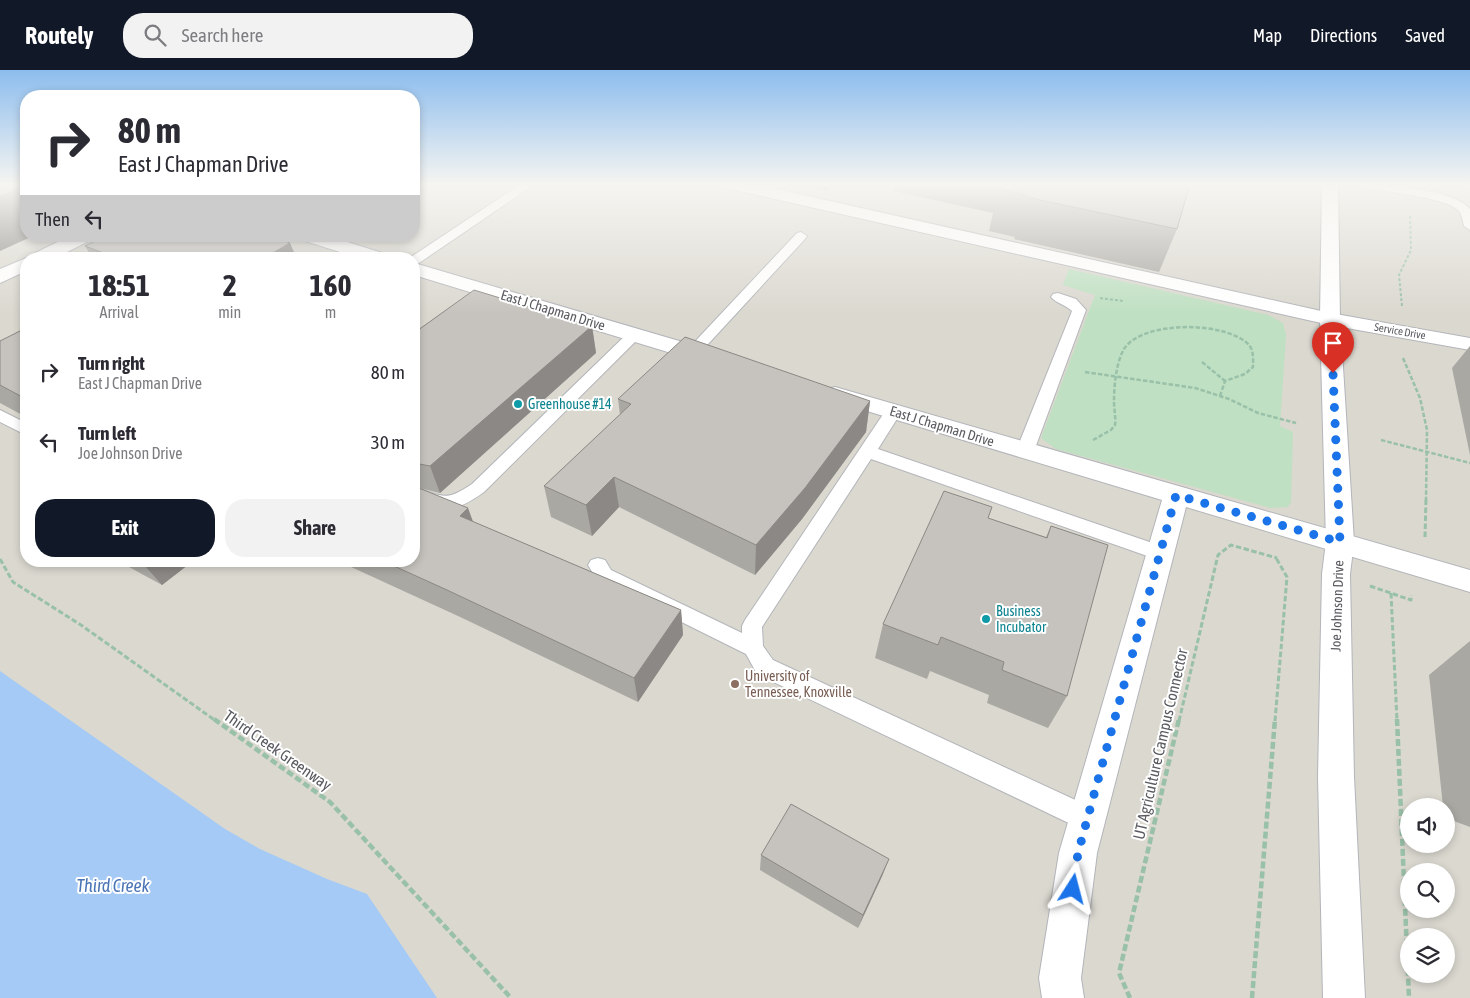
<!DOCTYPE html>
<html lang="en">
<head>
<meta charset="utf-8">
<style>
  body { margin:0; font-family:"Asap Condensed",sans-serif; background:#f2f2f3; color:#2b2b33; height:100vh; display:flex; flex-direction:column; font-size:19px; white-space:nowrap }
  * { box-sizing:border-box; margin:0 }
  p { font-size:16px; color:#7c7c81 }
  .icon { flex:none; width:28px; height:28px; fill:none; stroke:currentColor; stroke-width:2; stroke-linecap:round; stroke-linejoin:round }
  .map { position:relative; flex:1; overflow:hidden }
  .drawer { position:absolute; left:20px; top:182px; width:400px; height:315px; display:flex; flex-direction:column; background:#fff; border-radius:20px; box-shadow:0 2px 8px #0003 }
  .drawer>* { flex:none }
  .top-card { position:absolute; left:20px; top:20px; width:400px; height:152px; border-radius:20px; box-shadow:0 2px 8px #0003; background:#fff; color:#2b2b33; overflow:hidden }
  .tools { position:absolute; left:1400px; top:728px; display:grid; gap:10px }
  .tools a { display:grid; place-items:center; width:55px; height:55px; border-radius:50%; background:#fff; box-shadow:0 2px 8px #0003; font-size:25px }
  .pin { position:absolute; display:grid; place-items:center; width:42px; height:42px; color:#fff; margin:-51px -21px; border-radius:50% 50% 50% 0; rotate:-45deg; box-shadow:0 0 5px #0007 }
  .pin .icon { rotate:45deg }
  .me { position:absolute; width:55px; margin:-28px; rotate:9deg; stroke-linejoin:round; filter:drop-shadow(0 0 4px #0008) }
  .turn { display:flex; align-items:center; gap:18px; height:105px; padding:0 15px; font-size:22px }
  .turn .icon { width:65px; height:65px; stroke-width:2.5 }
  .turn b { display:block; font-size:35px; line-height:42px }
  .then { display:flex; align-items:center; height:48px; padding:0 15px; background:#0003; gap:10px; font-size:19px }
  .eta { display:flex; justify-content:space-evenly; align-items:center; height:85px; text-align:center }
  .eta b { font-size:30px; font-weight:700; line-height:35px }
  .action { display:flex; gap:10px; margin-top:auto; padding:10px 15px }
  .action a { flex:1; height:58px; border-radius:20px; background:#111827; color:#fff; font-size:20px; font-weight:700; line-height:58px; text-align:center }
  .action a+a { background:#f2f2f3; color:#2b2b33 }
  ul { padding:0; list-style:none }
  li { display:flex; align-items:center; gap:15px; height:70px; padding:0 15px }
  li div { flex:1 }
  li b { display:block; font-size:19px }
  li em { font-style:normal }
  header { display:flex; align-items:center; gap:30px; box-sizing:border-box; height:70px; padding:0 25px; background:#111827; color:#fff }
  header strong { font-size:24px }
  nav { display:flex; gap:28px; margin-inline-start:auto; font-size:18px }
  .search { width:350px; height:45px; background:#f2f2f3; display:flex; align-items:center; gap:12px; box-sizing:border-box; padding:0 18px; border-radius:20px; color:#7c7c81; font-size:19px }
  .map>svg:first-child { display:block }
  .education { fill:#dad8cf; fill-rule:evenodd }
  .green { fill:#bfe0c2 }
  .water { fill:#a5caf6 }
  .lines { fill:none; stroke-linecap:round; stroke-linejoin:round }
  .service-casing { stroke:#b3b5ba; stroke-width:2 }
  .minor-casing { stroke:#b3b5ba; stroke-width:2 }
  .tertiary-casing { stroke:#b3b5ba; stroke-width:2 }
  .path-far3 { stroke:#99c0a8; stroke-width:2; stroke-dasharray:3 2; stroke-linecap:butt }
  .path-far2 { stroke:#99c0a8; stroke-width:2.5; stroke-dasharray:4.5 2; stroke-linecap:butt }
  .path-far1 { stroke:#99c0a8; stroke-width:3; stroke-dasharray:5.5 2.5; stroke-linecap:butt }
  .path { stroke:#99c0a8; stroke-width:4.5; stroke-dasharray:7 3; stroke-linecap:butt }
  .service { fill:#fff; fill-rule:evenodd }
  .minor { fill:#fff; fill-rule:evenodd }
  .tertiary { fill:#fff; fill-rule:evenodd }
  .wall { fill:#aaa8a3 }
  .shaded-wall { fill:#8b8885 }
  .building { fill:#c6c3be; stroke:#8b8885 }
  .route { stroke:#1a73e8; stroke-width:9; stroke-dasharray:0 16.2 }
  .culture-dot { fill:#0f9aa8; stroke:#fff; stroke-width:2 }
  .education-dot { fill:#8d6e63; stroke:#fff; stroke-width:2 }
  .labels { text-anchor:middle; stroke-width:4; stroke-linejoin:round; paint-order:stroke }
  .far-street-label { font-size:11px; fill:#595b60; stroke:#fff }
  .street-label { font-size:14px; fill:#595b60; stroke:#fff }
  .culture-label { font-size:14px; fill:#0d838f; stroke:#fff; text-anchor:start }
  .education-label { font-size:14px; fill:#785e54; stroke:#fff; text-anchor:start }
  .near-street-label { font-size:16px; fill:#595b60; stroke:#fff }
  .near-water-label { font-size:18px; font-style:italic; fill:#4b74b6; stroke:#fff }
</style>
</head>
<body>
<header>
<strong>Routely</strong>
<div class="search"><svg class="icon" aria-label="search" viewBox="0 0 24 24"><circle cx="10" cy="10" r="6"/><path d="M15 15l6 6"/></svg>Search here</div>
<nav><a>Map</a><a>Directions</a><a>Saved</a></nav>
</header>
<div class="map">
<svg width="1470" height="928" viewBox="0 0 1470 928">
  <rect width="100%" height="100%" fill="#ebe9e0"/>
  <!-- education -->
  <path class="education" d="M0,114L26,166H414V114H1470V928H0ZM26,189H414V491H26ZM1409,736H1446V774H1409ZM1409,801H1446V839H1409ZM1409,866H1446V904H1409Z"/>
  <!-- green -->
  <path class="green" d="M1069,199L1268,245L1283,253L1286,265L1280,356L1293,362L1291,432L1288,437L1271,438L1056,379L1041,368L1095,225L1063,215Z"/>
  <!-- water -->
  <path class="water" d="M0,601L225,759L260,779L327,809L367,824L437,928H0Z"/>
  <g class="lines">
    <defs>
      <g id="service">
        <path d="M521,114H535L419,193L414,194V189H408Z"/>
        <path d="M1353,114C1379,114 1455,119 1470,139V160L1464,156C1463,152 1462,145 1459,141C1448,127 1378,121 1359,117Z"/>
        <path d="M801,162L807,166L805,169L698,285H688L686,282L688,279L797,163Z"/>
        <path d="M1058,223L1076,229L1086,240L1034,381L1031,385L1025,387L1019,385L1016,381L1072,241C1066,235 1056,233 1051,227L1053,224Z"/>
        <path d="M635,260L640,261L642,264L640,267L484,422C458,441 444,443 414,431V418C443,425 444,433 472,414L630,261Z"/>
        <path d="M894,336L900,337L902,341L878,379L1167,478L1170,483L1167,488L1160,490L1153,488L871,389L762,557L763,576L773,590L1097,740L1100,749L1097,758L1088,761L1079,758L757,604L746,584L597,510L588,495L591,490L598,488L605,490L611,500L742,563V556L745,550L888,337Z"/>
        <path d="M0,340L26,353V365L0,352Z"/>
      </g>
      <g id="minor">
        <path d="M723,114H754L1330,243L1470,268V280L1330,255L731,119L725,118Z"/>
        <path d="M70,166H94L91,170L53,189H29L31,185Z"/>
        <path d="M299,166H328L389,185L391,189H362L302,170Z"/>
        <path d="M26,188L28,189H26V201L0,213V199Z"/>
        <path d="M414,193L720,283L723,288L720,293L712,295L704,293L414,205Z"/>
        <path d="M835,317L1470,500V522L1186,437L1097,783L1081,908L1084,928H1042L1039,908L1059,783L1162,430L827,329L823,324L827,319Z"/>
      </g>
      <path id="tertiary" d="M1322,114H1338L1340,249L1354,472L1350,504L1354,707L1365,928H1323L1318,707L1322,504L1326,472L1320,249Z"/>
    </defs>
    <!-- service casing -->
    <use href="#service" class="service-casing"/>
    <!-- minor casing -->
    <use href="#minor" class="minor-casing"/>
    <!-- tertiary casing -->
    <use href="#tertiary" class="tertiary-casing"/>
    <!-- path-far3 -->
    <g class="path-far3">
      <path d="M1100,228L1123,231"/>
      <path d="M1402,236L1399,205L1411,180L1410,145"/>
    </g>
    <!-- path-far2 -->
    <g class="path-far2">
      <path d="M1403,288L1420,328L1427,360L1426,430"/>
      <path d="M1202,292L1225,311"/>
      <path d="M1085,302L1195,318L1229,329L1258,343L1296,353"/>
      <path d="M1093,370L1111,360L1115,355C1116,347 1114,340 1114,332C1114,316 1116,293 1124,279C1142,250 1227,251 1249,275C1254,281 1253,290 1253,297L1245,304L1225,311L1220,326"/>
      <path d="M1381,370L1470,393"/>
    </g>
    <!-- path-far1 -->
    <g class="path-far1">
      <path d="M1425,467L1426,429"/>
      <path d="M0,489L13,512L81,555L216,651"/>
      <path d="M1370,516L1411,530V525"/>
      <path d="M1391,523L1397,651"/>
      <path d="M1179,651L1218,485L1231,475L1277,488"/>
      <path d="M1275,651L1287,507L1276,488"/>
    </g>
    <!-- path -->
    <g class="path">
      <path d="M214,649L330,732L511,928"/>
      <path d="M1397,649L1409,928"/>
      <path d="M1130,928L1119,903L1179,649"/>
      <path d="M1252,928L1275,649"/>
    </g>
    <!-- service -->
    <use href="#service" class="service"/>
    <!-- minor -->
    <use href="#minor" class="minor"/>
    <!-- tertiary -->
    <use href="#tertiary" class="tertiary"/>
  </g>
  <!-- wall -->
  <g class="wall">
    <path d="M794,114H832L826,121Z"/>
    <path d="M894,114H1190L1177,159L1159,202L1014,169L1015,167L989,161L993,143L893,121Z"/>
    <path d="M85,176L297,189H93Z"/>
    <path d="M592,256L596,283L440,423L419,418L474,452L681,540L683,565L638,632L458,546L338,491H414V263Z"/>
    <path d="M26,258V347L0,333V271Z"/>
    <path d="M1470,276V385L1452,298Z"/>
    <path d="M618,329L870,331L866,362L802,449L755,505L619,437L592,466L551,447L544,416L620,345Z"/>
    <path d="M992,437L988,448L1046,467L1051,456L1067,626L1048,658L987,633L989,625L930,601L927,609L875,588L883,554Z"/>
    <path d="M118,491H193L162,515Z"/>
    <path d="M1470,571V757L1446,748V736H1443L1429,605Z"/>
    <path d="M761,785L883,804L858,858L760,800Z"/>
  </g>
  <!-- shaded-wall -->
  <g class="shaded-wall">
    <path d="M826,114H832L826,121Z"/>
    <path d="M26,115V166H33L0,181V126Z"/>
    <path d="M290,173L297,189H262Z"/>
    <path d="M592,256L596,283L440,423L430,396Z"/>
    <path d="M870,331L866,362L802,449L755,505L756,475Z"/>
    <path d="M614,407L619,437L592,466L586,435Z"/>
    <path d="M414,410L425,437L414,425Z"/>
    <path d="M468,438L478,465L460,446Z"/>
    <path d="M151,491H193L162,515L145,496Z"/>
    <path d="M681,540L683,565L638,632L634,608Z"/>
    <path d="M889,789L883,804L858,858L863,845Z"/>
  </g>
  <!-- building -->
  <g class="building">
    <path d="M0,114H26V115L0,126Z"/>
    <path d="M1002,114H1190L1177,159L1026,127V125L999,119Z"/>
    <path d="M105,166H270L290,173L262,189H119L85,176Z"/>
    <path d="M474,220L592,256L430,396L414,393V263Z"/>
    <path d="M26,258V329L0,315V271Z"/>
    <path d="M685,267L870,331L805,418L756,475L614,407L586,435L544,416L631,334L618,329Z"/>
    <path d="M414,416L468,438L460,446L681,540L634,608L447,520L383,491H414Z"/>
    <path d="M944,421L992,437L988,448L1047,468L1051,456L1108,475L1067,626L1002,600L1004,592L941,567L938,575L883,554Z"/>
    <path d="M137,491H151L145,496Z"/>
    <path d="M791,734L889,789L863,845L761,785Z"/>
  </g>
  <!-- sky -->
  <linearGradient id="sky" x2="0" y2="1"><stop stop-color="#8dbdee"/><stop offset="0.47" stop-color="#f6f5f1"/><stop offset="1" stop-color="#f6f5f1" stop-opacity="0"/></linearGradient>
  <rect width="1470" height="244" fill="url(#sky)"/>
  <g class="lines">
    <!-- route -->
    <path class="route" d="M1073,819L1078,783L1176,425L1340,472L1333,303"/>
  </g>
  <!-- markers -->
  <g class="culture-dot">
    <circle cx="518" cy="334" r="5"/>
    <circle cx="986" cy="549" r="5"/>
  </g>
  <circle class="education-dot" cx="735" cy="614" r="5"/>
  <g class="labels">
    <!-- far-street labels -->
    <g class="far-street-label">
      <text transform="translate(1400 261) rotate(10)" y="4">Service Drive</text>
    </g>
    <!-- street labels -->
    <g class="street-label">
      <text transform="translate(553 240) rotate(17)" y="5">East J Chapman Drive</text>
      <text transform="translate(942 356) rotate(17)" y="5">East J Chapman Drive</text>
      <text transform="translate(1337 536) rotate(-88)" y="5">Joe Johnson Drive</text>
    </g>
    <!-- culture labels -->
    <g class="culture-label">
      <text x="528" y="339">Greenhouse #14</text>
      <text x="996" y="546">Business<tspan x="996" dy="16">Incubator</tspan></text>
    </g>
    <!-- education labels -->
    <g class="education-label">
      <text x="745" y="611">University of<tspan x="745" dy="16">Tennessee, Knoxville</tspan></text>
    </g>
    <!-- near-street labels -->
    <g class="near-street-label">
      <text transform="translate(1160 674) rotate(-77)" y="6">UT Agriculture Campus Connector</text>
      <text transform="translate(278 680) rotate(35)" y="6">Third Creek Greenway</text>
    </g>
    <!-- near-water labels -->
    <g class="near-water-label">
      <text x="113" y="822">Third Creek</text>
    </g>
  </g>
</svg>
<div class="tools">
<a><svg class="icon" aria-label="sound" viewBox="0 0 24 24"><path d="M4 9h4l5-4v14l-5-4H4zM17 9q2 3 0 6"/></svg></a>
<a><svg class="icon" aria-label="search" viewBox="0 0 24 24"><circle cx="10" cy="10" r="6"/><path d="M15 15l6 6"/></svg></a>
<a><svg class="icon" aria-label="layers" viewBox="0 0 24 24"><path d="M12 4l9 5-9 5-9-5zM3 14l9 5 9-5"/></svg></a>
</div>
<div class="pin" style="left:1333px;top:303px;background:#d93025"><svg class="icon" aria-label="arrive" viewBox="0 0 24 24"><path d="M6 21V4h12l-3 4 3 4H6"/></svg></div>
<svg class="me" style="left:1073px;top:819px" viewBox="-20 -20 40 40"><path d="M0-17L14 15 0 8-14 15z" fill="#1a73e8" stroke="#fff" stroke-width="4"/></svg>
<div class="top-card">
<div class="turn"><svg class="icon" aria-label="right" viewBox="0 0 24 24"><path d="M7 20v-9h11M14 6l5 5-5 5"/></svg><div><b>80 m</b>East J Chapman Drive</div></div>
<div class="then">Then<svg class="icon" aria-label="left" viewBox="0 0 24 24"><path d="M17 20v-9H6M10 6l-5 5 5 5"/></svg></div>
</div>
<section class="drawer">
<div class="eta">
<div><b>18:51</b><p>Arrival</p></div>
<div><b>2</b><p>min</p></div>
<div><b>160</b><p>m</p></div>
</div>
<ul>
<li><svg class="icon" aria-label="right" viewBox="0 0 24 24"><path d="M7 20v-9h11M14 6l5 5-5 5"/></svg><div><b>Turn right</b><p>East J Chapman Drive</p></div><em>80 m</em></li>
<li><svg class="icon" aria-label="left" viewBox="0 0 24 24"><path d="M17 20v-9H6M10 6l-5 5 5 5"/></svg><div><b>Turn left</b><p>Joe Johnson Drive</p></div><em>30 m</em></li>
</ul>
<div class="action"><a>Exit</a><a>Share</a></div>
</section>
</div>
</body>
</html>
